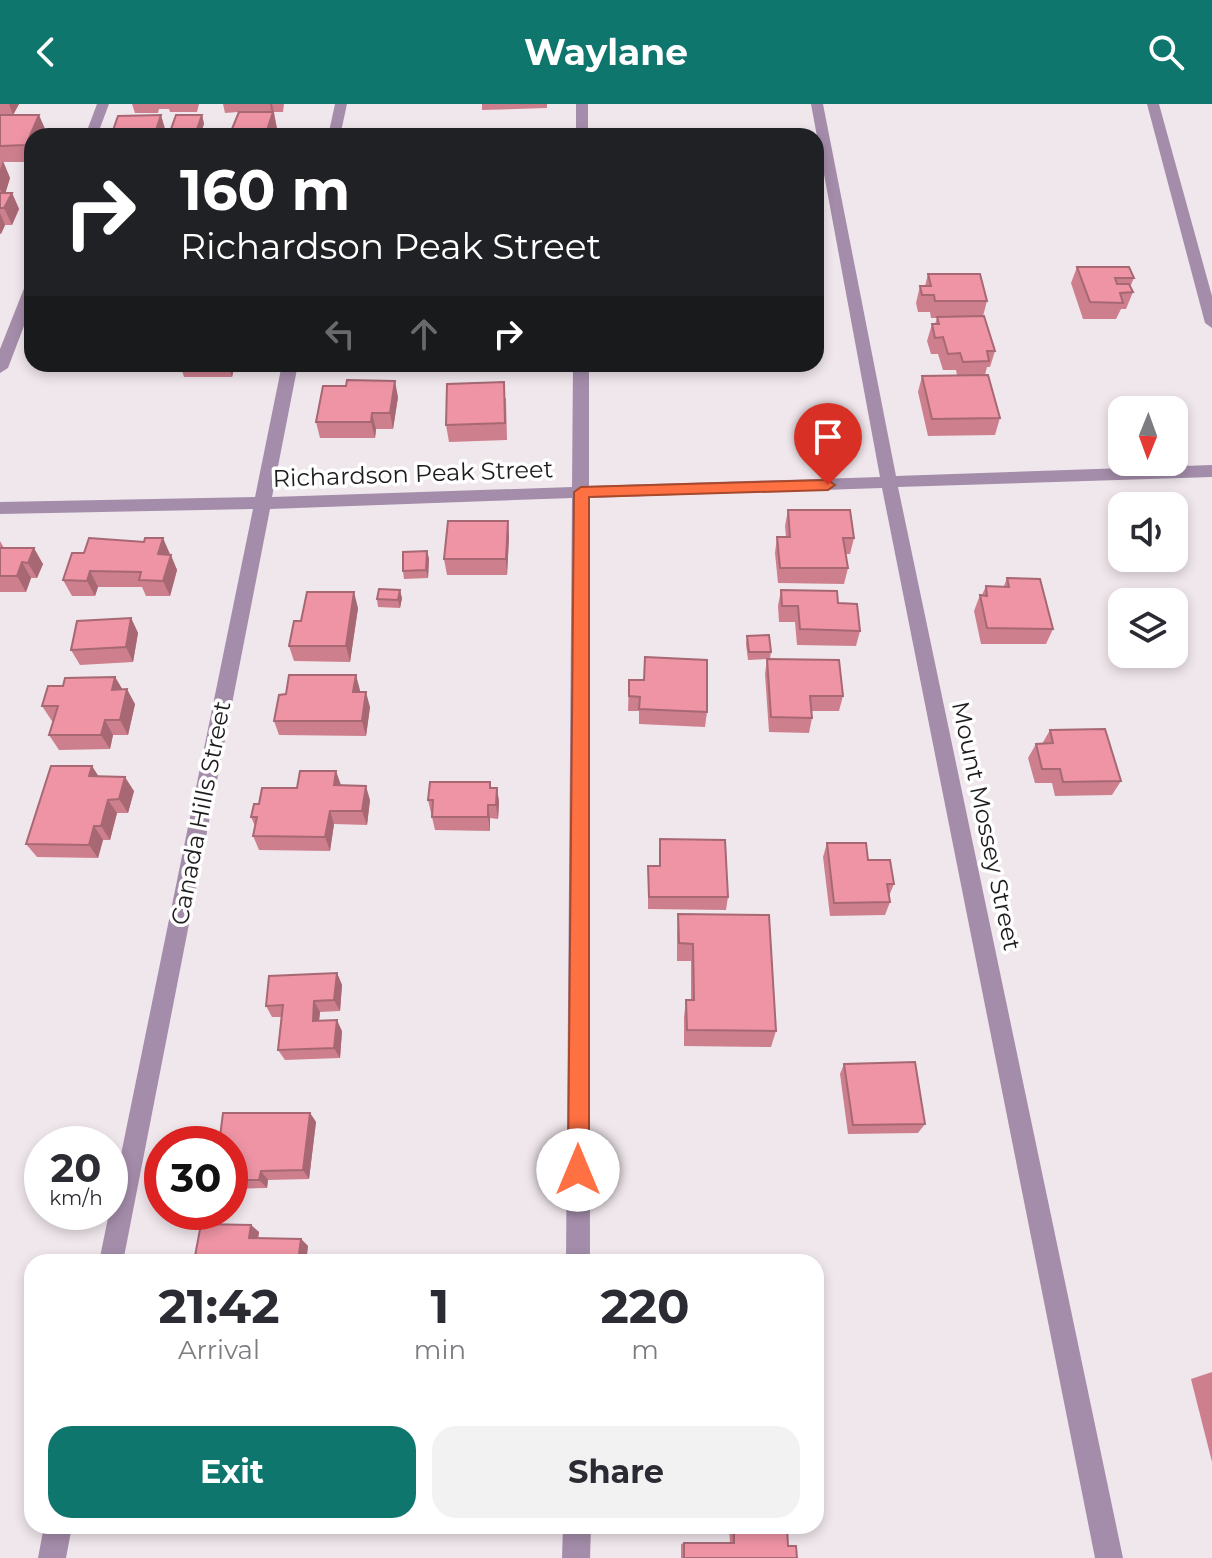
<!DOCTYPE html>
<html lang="en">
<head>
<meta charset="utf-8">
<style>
  body { margin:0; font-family:Montserrat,sans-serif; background:#f2f2f3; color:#2b2b33; height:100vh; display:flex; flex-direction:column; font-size:30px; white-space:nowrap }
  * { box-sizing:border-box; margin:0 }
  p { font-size:26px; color:#7c7c81 }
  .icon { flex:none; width:44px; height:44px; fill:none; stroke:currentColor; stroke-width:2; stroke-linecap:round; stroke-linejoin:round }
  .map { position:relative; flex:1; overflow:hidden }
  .sheet { position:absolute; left:24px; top:1150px; width:800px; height:280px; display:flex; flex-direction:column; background:#fff; border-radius:24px; box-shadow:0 4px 12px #0003 }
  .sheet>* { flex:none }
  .guide { position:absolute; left:24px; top:24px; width:800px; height:244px; border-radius:24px; box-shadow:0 4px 12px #0003; background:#202124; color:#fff; overflow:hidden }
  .needle { width:52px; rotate:181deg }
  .controls { position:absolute; left:1108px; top:292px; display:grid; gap:16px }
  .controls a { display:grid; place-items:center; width:80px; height:80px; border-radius:16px; background:#fff; box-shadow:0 4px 12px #0003; font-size:40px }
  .speed { position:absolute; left:24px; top:1022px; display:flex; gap:16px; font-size:40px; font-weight:700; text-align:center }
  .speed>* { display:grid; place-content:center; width:104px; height:104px; border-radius:50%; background:#fff; box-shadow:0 4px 12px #0003; line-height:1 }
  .speed small { font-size:20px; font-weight:400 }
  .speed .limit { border:12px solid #d22; background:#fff; color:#111 }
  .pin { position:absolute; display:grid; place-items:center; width:68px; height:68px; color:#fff; margin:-82px -34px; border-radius:50% 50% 50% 0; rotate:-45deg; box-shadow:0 0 8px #0007 }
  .pin .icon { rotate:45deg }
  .me { position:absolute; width:88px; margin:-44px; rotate:0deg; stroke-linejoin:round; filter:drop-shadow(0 0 6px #0008) }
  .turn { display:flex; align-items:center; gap:28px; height:168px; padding:0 24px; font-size:36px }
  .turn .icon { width:104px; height:104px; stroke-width:2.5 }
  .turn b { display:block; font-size:56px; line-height:68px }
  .lanes { display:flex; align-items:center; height:76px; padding:0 24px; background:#0003; justify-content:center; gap:40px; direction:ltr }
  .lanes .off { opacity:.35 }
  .eta { display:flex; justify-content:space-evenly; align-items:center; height:136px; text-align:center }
  .eta b { font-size:48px; font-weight:700; line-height:56px }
  .cta { display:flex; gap:16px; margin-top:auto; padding:16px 24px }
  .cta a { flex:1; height:92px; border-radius:24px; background:#0f766e; color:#fff; font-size:32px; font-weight:700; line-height:92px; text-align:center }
  .cta a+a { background:#f2f2f3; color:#2b2b33 }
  header { display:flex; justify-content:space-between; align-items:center; height:104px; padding:0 24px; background:#0f766e; color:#fff; font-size:36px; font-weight:700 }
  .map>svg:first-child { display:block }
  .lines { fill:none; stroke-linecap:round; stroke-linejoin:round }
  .minor { fill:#a48daa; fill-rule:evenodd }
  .wall { fill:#cd7f8e }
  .shaded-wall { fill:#a76874 }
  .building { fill:#ee94a5; stroke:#a76874; stroke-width:2 }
  .route { fill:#ff7043; stroke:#a6492c; stroke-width:2 }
  .labels { text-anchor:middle; stroke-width:7; stroke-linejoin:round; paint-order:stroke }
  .street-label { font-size:24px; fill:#1f1c1d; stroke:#fff }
</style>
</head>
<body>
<header><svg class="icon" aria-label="back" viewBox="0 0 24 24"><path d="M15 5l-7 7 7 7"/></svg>Waylane<svg class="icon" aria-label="search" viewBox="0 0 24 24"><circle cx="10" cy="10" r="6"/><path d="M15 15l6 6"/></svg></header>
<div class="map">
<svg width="1212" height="1454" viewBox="0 0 1212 1454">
  <rect width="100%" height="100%" fill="#f0e7ec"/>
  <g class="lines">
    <!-- minor -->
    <g class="minor">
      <path d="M97,0H109L97,32H85Z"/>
      <path d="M335,0H347L340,32H328Z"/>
      <rect x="576" y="0" width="12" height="32"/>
      <path d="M811,0H823L896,372L1212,361V373L898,383L1123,1454H1095L882,384L589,394L590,1158H566L572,394L270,405L123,1158H99L253,405L0,410V398L255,393L282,260H298L272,393L572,383L573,260H589V382L880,373Z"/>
      <path d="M1147,0H1159L1212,192V224L1205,219Z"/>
      <path d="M32,178V201L8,264L0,269V245L25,182Z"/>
      <path d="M44,1422H72L66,1454H38Z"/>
      <path d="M563,1422H591L590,1454H562Z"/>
    </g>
  </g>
  <!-- wall -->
  <g class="wall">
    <path d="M0,0H19L13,11L46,27L44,32H32V58H3L10,74L5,89H12L19,105L12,121H5L1,130H0Z"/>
    <path d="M132,0H199L197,8H170L169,5H159L158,9H135Z"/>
    <path d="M223,0H284L283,8H274L277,25L275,32H229L238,8L225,9Z"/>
    <path d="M482,0H547V4L482,6Z"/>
    <path d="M202,11L204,20L200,32H173L171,25Z"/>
    <path d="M1077,163L1134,174L1130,183L1133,188L1126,205H1121L1116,215H1083L1071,179Z"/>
    <path d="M928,170L987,197L983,212L995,247L990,263H987L985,271L1000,314L995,331L928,332L918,288L922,272L957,271L956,266H943L938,250H931L927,237L932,220H935L937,214H931L930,208H918L916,199L920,182H925Z"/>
    <path d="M180,260H235L232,273H184Z"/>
    <path d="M472,260H520V266L473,267Z"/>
    <path d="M398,293L393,325H376L375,334H320L316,318Z"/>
    <path d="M506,294L507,336L449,338L446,321Z"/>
    <path d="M788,406L854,434L850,450H846L848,464L844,480L778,479L775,449L777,433H786L785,422Z"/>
    <path d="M508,417L509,433L507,471H447L444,455Z"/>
    <path d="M0,437L4,444L43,460L37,474H31L26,488H0Z"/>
    <path d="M427,447L429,455L428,474L404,475L403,467Z"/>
    <path d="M72,449L170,451L177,466L170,492H146L142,483H98L95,492H72L63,476Z"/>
    <path d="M1007,474L1053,525L1046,540H981L974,507L980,491H982L986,482H1004Z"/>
    <path d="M781,486L838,499L860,527L856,542L797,541L795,518H779L778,502Z"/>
    <path d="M402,494L400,504L378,503L377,495Z"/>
    <path d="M358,504L350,558L294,557L289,542L301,517Z"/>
    <path d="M131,514L138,529L133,558L80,561L71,546Z"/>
    <path d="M747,532L771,548L770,555L843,592L839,607H812V614L809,629L769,628L765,570L767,555L748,556L746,540Z"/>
    <path d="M356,571L359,588L370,603L366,632L279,631L274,617L286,590Z"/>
    <path d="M115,573L122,585L135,600L128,631H113L110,645L59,646L49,631L53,617H52L42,602L63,582Z"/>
    <path d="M629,576L707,608L705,623L639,620V607H628Z"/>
    <path d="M1050,626L1121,677L1112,691L1055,692L1052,679H1035L1028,654L1036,640H1042Z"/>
    <path d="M99,672L134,687L128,709H117L110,736H103L98,754L37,753L26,740Z"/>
    <path d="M341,681L370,696L367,721L334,720L330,747L259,746L253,732L255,722L251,713L259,700L297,684Z"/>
    <path d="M491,684H497L499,698L498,715L490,714V727L435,726L428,696Z"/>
    <path d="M660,735L728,793L726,806L648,805V762H659Z"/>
    <path d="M827,739L868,756L894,780L889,792L890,798L885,811L830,812L823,753Z"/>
    <path d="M678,810L776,927L771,943L684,942V913L686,896H691V857H677V828Z"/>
    <path d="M337,869L342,881L340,907L320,908L319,916L342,927L340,954L285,956L278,946L281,913H272L266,902Z"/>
    <path d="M844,960L925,1020L918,1029L848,1030L840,970Z"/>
    <path d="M310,1009L316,1018L309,1075L268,1076L267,1084L230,1085V1040Z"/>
    <path d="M251,1121L259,1128L258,1134L301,1135L308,1142L306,1158H202L195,1152Z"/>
    <path d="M1212,1268V1358L1191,1275Z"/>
    <path d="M729,1422H787L788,1442L797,1454H681V1440L684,1439H730Z"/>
  </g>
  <!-- shaded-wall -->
  <g class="shaded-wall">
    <path d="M9,0H19L13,11Z"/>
    <path d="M270,0H272L277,25L275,32H265L272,10Z"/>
    <path d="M39,11L46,27L44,32H32V56L26,41Z"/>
    <path d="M161,11L166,28L164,32H154Z"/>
    <path d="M202,11L204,20L199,32L197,25Z"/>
    <path d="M3,57L10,74L4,94L0,85V66Z"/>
    <path d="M12,89L19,105L12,121L4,104Z"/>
    <path d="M0,109L5,121L1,130L0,127Z"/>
    <path d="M228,260H235L232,273Z"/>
    <path d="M395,277L398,293L393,325L390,309Z"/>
    <path d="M372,309L376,325L375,334L371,318Z"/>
    <path d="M508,417L509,433L507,471L506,455Z"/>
    <path d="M163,434L170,450H158Z"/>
    <path d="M34,444L43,460L37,474L28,459Z"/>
    <path d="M427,447L429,455L428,474L426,466Z"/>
    <path d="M171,451L177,466L170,492L163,477Z"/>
    <path d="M22,458L31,474L26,488L17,472Z"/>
    <path d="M90,467L98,483L95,492L87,477Z"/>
    <path d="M400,486L402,494L400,504L398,496Z"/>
    <path d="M354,488L358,504L350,558L346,542Z"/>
    <path d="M131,514L138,529L133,558L126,543Z"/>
    <path d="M356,571L360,586L357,603L353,588Z"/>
    <path d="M115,573L124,588L112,586Z"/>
    <path d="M127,585L135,600L128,631L120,616Z"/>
    <path d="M366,588L370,603L366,632L362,617Z"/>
    <path d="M105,616L113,631L110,645L101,631Z"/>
    <path d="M92,662L101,676L89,672Z"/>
    <path d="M336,667L341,681H334Z"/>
    <path d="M125,673L134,687L128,709L119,695Z"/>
    <path d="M366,682L370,696L367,721L362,707Z"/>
    <path d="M497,684L499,698L498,715L496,701Z"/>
    <path d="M108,696L117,709L110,736L101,722Z"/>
    <path d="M488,701L490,714V727L488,713Z"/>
    <path d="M330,707L334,720L330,747L325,733Z"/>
    <path d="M94,722L103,736L98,754L89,741Z"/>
    <path d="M337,869L342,881L340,907L334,896Z"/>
    <path d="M314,897L320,908L318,928L313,917Z"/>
    <path d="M337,916L342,927L340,954L334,944Z"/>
    <path d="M310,1009L316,1018L309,1075L303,1066Z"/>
    <path d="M261,1067L268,1076L267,1084L259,1076Z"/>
    <path d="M251,1121L259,1128L257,1141L249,1134Z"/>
    <path d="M301,1135L308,1142L306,1158H298Z"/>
  </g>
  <!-- building -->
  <g class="building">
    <path d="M239,8H273L265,32H229Z"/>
    <path d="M0,11H39L26,41L0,42Z"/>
    <path d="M161,11L154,32H111L118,12Z"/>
    <path d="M176,11H202L197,25H171Z"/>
    <path d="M0,89H12L4,104H0Z"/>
    <path d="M1077,163H1129L1134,174H1115L1117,180H1129L1133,188L1120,189L1123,199L1090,198Z"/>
    <path d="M928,170H980L987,197H935L934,191H922L920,182H931Z"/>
    <path d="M984,212L995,247H987L989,257L963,258L960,249L948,250L943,233L935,234L932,220H939L937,213Z"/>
    <path d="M988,271L1000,314L932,315L922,272Z"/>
    <path d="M347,276L395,277L390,309H372L371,318H316L323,282H346Z"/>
    <path d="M504,278L505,319L446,321L447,280Z"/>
    <path d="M788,406H850L854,434H843L848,464H780L777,433H790Z"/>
    <path d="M448,417H508L506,455H444Z"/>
    <path d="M89,434L144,438L145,434H163L158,450L171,451L163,477L139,476L141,468L90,467L87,477L63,476L72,449H84Z"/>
    <path d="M0,444H34L28,459L22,458L17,472H0Z"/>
    <path d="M427,447L426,466L403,467V448Z"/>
    <path d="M1007,474L1040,475L1053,525L987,524L980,491L987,492L986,482L1009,483Z"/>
    <path d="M379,485L400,486L398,496L377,495Z"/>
    <path d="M781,486L837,487L838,499L857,500L860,527L800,525L798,502H782Z"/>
    <path d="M307,488H354L346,542H289L294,517H301Z"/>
    <path d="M131,514L126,543L71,546L77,517Z"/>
    <path d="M769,531L771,548H749L747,532Z"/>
    <path d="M645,553L707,556V608L639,605L640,593L629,592V576H644Z"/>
    <path d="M767,555L839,556L843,592H810L812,614L771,613Z"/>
    <path d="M289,571H356L353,588H366L362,617H274L279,591L286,590Z"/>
    <path d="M115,573L112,586L127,585L120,616H105L101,631H49L58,602H42L48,582H63L65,574Z"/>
    <path d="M1105,625L1121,677L1063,678L1060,665H1042L1036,640L1053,639L1050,626Z"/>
    <path d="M51,662H92L89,672L125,673L119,695L108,696L101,722H94L89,741L26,740Z"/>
    <path d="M300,667H336L334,681L366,682L362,707H330L325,733L253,732L257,713H251L254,700H259L262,684H297Z"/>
    <path d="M430,678H490V684H497L496,701H488V713H432L433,696H428Z"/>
    <path d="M660,735L725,736L728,793H649L648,762H660Z"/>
    <path d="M827,739H866L868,756H890L894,780H887L890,798L834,799Z"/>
    <path d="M678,810L769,811L776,927L687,926L686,896H694L693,840L679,839Z"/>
    <path d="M337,869L334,896L314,897L313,917L337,916L334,944L278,946L283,901L266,902L269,872Z"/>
    <path d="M915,958L925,1020L853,1021L844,960Z"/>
    <path d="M223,1009H310L303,1066L261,1067L259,1076H230V1040H219Z"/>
    <path d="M201,1120L251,1121L249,1134L301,1135L298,1158H206L207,1152H195Z"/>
    <path d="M734,1422H787L788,1442H796L797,1454H684V1439H734Z"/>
  </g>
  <!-- route -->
  <path class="route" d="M828,376L835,381L828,386L589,393V1066L586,1073L578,1076L571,1073L568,1066L574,388L581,383Z"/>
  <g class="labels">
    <!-- street labels -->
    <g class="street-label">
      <text transform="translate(413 370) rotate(-2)" y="8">Richardson Peak Street</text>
      <text transform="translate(201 709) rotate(-79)" y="8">Canada Hills Street</text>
      <text transform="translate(986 722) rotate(78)" y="8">Mount Mossey Street</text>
    </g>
  </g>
</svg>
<div class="controls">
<a><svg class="needle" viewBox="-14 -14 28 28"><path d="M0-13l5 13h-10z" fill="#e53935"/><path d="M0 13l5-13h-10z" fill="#7c7c81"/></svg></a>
<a><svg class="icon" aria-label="sound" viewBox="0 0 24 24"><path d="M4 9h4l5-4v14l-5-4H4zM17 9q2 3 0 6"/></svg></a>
<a><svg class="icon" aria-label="layers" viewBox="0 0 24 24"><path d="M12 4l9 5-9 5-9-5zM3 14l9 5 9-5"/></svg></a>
</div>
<div class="speed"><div>20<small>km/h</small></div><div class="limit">30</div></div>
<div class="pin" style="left:828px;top:381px;background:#d93025"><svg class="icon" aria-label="arrive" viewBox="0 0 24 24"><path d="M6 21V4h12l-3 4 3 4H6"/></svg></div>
<svg class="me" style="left:578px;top:1066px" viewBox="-20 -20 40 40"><circle r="19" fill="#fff"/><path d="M0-13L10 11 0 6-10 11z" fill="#ff7043"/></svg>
<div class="guide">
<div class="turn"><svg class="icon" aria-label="right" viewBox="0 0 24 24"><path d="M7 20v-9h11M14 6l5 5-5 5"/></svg><div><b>160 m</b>Richardson Peak Street</div></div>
<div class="lanes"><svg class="icon off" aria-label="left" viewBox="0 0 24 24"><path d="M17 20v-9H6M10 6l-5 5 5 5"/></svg><svg class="icon off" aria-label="ahead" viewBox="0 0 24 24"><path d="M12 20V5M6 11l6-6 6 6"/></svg><svg class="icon" aria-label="right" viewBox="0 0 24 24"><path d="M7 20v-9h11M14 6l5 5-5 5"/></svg></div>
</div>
<section class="sheet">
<div class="eta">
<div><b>21:42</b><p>Arrival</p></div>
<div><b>1</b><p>min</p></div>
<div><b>220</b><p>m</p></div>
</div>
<div class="cta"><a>Exit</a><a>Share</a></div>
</section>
</div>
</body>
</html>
